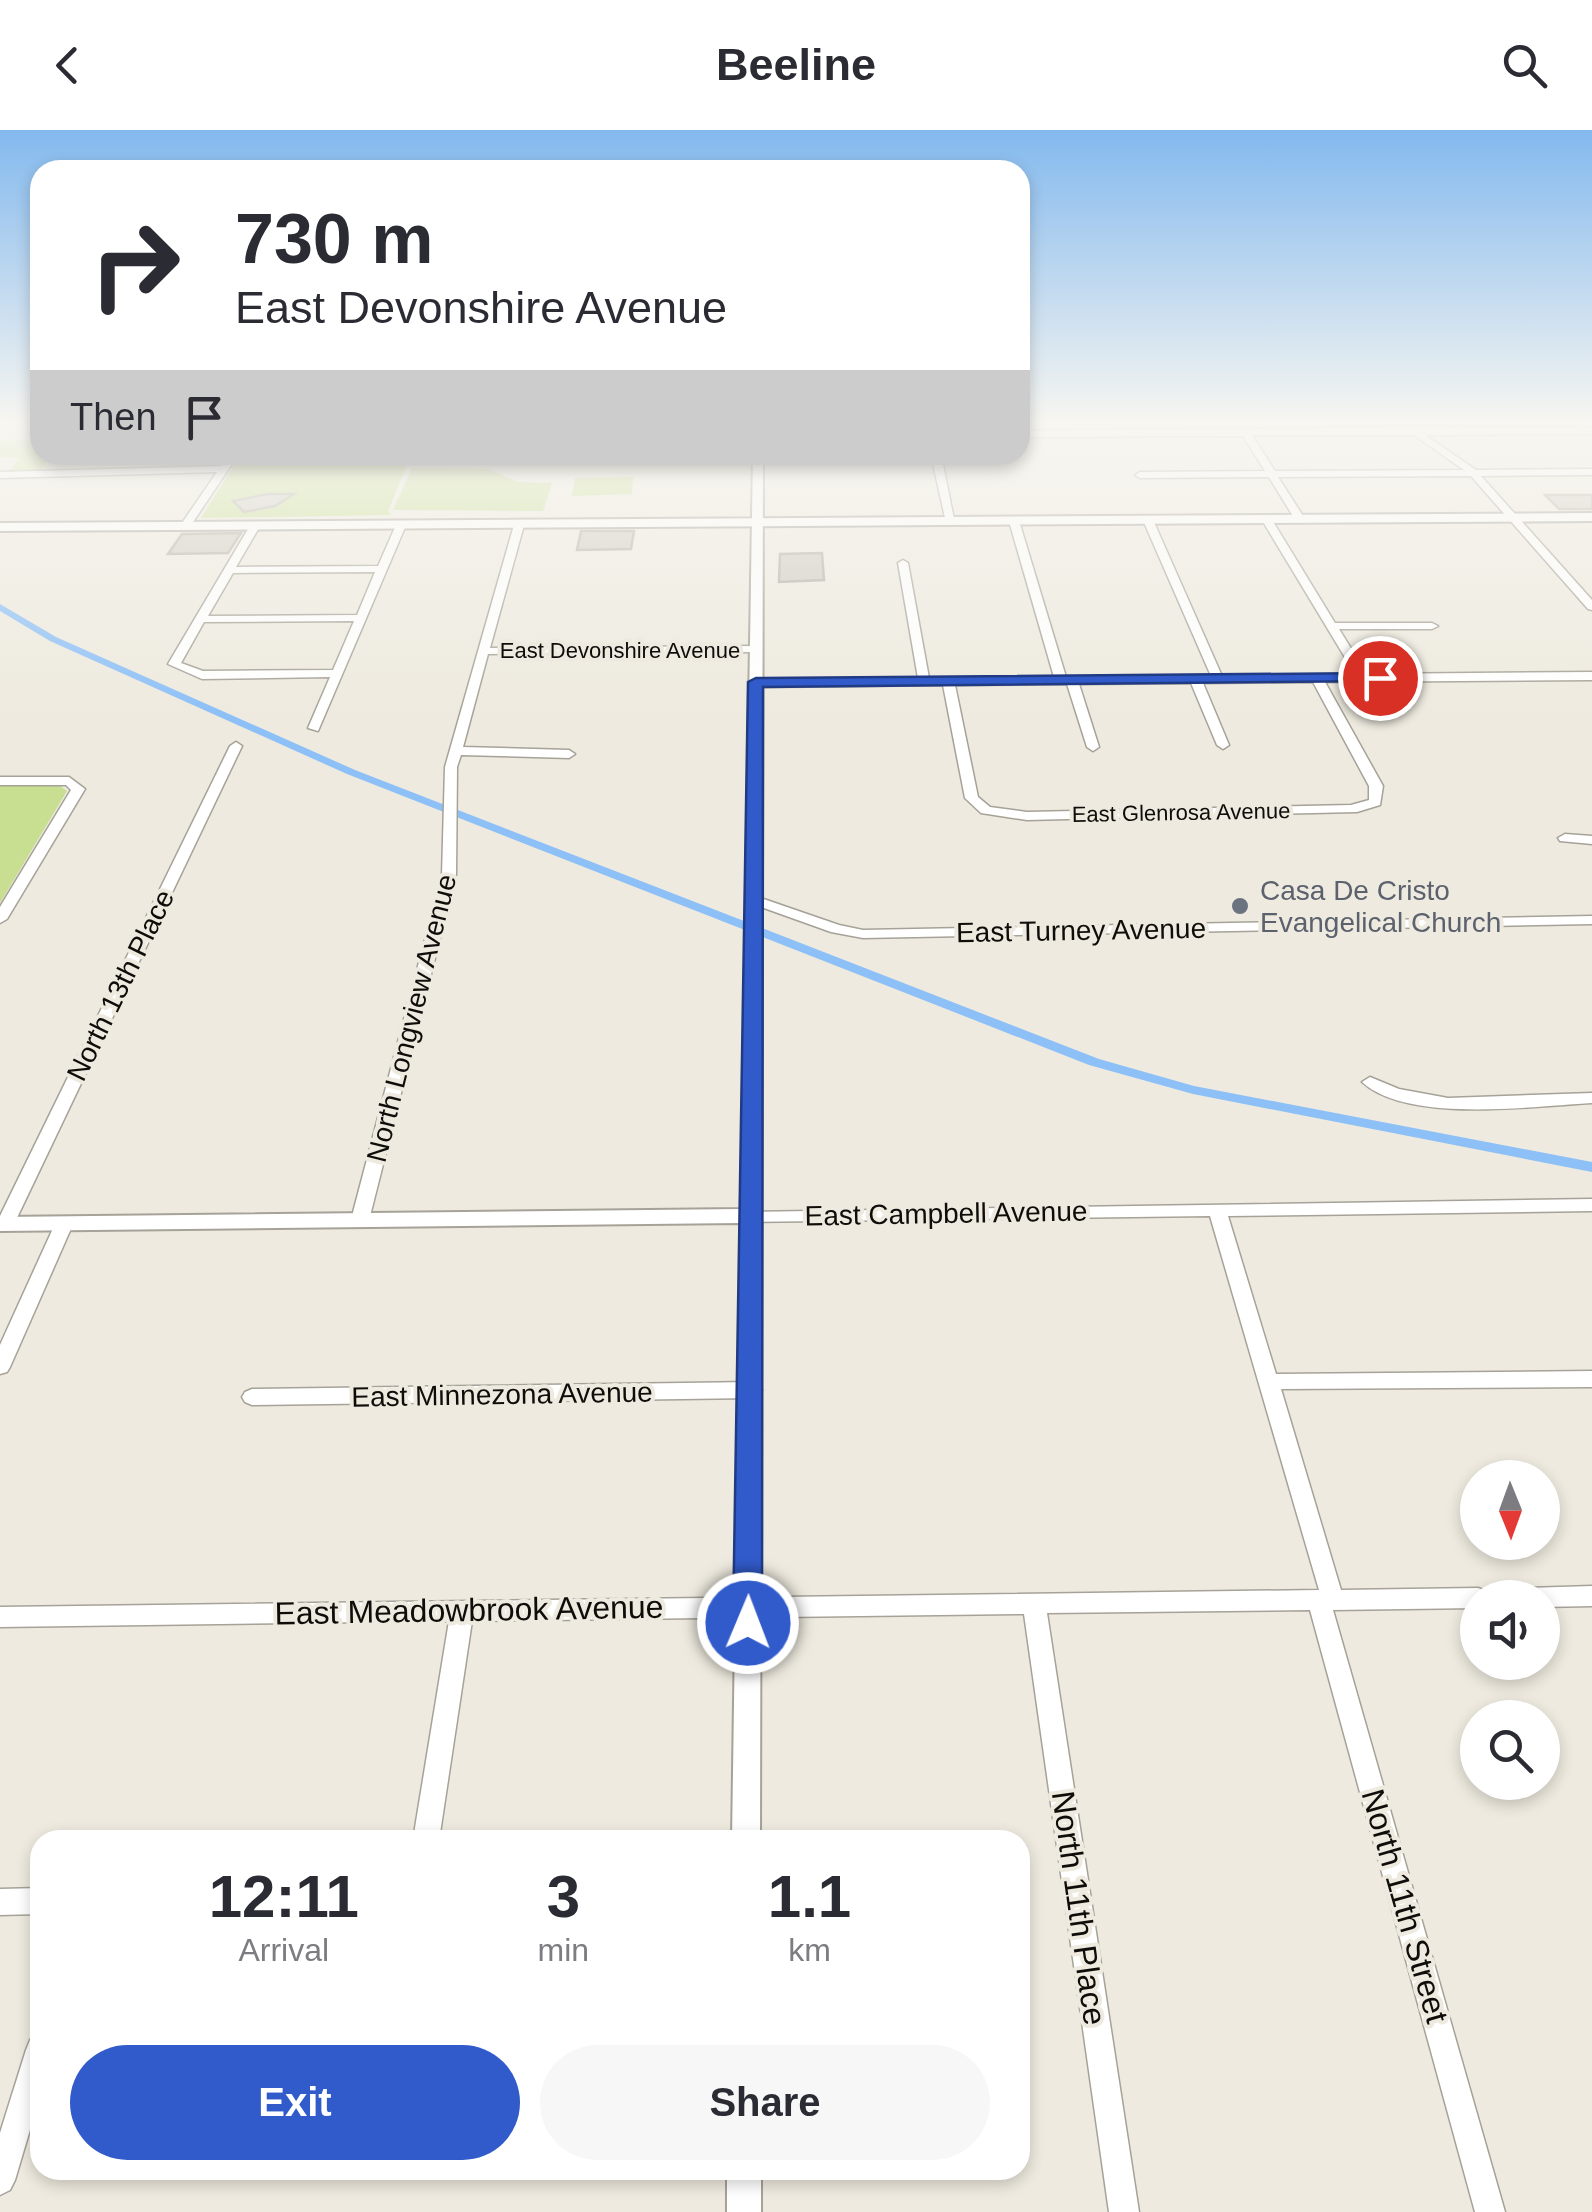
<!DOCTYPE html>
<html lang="en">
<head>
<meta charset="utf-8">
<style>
  body { margin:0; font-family:Helvetica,sans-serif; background:#f7f7f7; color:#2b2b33; height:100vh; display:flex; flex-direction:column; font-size:38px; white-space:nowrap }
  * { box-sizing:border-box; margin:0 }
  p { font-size:32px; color:#7c7c81 }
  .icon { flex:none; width:55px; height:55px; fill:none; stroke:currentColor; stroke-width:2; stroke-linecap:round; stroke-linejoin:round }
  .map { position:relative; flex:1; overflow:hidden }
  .sheet { position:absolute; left:30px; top:1700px; width:1000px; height:350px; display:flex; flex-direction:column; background:#fff; border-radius:30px; box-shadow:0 5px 15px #0003 }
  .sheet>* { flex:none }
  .banner { position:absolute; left:30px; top:30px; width:1000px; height:305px; border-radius:30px; box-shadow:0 5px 15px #0003; background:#fff; color:#2b2b33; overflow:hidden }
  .needle { width:65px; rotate:179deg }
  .tools { position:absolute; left:1460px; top:1330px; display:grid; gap:20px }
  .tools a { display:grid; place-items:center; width:100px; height:100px; border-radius:50%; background:#fff; box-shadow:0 5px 15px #0003; font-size:50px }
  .pin { position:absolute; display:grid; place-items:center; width:85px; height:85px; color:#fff; margin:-42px; border:5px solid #fff; border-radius:50%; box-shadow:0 2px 10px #0007 }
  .me { position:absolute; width:110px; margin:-55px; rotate:1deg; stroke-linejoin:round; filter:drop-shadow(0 0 8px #0008) }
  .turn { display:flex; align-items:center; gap:35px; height:210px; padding:0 40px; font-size:45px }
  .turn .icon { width:130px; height:130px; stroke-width:2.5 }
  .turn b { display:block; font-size:70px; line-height:85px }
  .then { display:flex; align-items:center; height:95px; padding:0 40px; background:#0003; gap:20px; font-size:38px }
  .eta { display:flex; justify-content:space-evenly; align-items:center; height:170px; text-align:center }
  .eta b { font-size:60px; font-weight:700; line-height:70px }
  .cta { display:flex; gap:20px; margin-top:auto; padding:20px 40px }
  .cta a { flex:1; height:115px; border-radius:60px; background:#315bcb; color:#fff; font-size:40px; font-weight:700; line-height:115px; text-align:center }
  .cta a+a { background:#f7f7f7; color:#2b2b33 }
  header { display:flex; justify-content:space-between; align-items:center; height:130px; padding:0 40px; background:#fff; font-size:45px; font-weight:700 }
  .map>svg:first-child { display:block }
  .green { fill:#c8de90 }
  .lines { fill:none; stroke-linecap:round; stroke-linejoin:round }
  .canal { fill:#8dc0f7; fill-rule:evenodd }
  .building { fill:#cecac0; stroke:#b1ada3; stroke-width:2.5 }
  .minor-casing { stroke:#a6a298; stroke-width:3 }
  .tertiary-casing { stroke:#a6a298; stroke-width:4 }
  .secondary-casing { stroke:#a6a298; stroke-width:4 }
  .minor { fill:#fff; fill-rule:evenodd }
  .tertiary { fill:#fff; fill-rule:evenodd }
  .secondary { fill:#fff; fill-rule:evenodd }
  .route { fill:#315bcb; stroke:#203b84; stroke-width:2.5 }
  .worship-dot { fill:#6b7280; stroke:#eeeadf; stroke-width:4 }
  .labels { text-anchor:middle; stroke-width:8; stroke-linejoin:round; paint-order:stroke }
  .far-street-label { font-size:22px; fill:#0f0d0a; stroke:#eeeadf }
  .worship-label { font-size:28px; fill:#5b616d; stroke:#eeeadf; text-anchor:start }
  .street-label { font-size:28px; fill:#0f0d0a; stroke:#eeeadf }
  .near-street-label { font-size:32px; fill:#0f0d0a; stroke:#eeeadf }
</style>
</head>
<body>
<header><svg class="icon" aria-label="back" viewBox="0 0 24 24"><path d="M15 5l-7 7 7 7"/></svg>Beeline<svg class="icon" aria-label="search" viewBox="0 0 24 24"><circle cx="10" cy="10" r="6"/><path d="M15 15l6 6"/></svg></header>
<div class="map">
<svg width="1592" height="2082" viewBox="0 0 1592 2082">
  <rect width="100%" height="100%" fill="#eeeadf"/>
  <!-- green -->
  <g class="green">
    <path d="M0,310H40V325H52L40,340L8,343L20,328L0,327Z"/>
    <path d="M237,331L397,333L406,337L388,381L391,385L201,388Z"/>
    <path d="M412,338L489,339L518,352L552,353L543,381L393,380Z"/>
    <path d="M633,347L632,364L572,366L575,348Z"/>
    <path d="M0,656H60L67,661L0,773Z"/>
  </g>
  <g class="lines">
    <!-- canal -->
    <path class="canal" d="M0,474L56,507L355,640L1099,929L1194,956L1592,1032V1042L1193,964L1089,935L347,644L50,511L0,481Z"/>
  </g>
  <!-- building -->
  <g class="building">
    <path d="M268,364H294L275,376L244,382L233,371Z"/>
    <path d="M1545,365H1592V379H1559Z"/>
    <path d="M581,401H634L631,419L577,420Z"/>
    <path d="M241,403L228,423L168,424L182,404Z"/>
    <path d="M822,423L824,450L779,452L780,424Z"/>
  </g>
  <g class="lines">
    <defs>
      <g id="minor">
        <path d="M1413,297L1592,298V304L1425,305L1476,340L1592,339V345L1481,346L1592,470V480L1588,479L1471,346L1278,347L1305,389L1300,392L1296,391L1269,347L1140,348L1135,345L1140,342L1265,341L1243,306L1020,307V301ZM1252,305H1414L1464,340L1275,341Z"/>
        <path d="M228,325H238L189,398L185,399L180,396L217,342L0,348V342L221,336Z"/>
        <path d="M331,325L340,326L408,325L401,332H334L329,329Z"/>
        <path d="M931,325H941L955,394L946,392Z"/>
        <path d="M1148,387L1153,390L1222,546L1355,544L1262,390L1267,387L1272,390L1335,493H1432L1438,496L1432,499H1339L1367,544L1592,542V550L1325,552L1383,656L1380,675L1357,682L1027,690L981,683L965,668L943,555L756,557L750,553L756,549L918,548L898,433L903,430L908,433L929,548L1054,547L1009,391L1014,388L1019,391L1066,547L1211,546L1143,390ZM1313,552L1369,656V670L1351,675L1027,682L990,677L978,667L955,555L1067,554L1087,617L1093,621L1099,617L1079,554L1191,553L1217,615L1223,619L1229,615L1203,553Z"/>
        <path d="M401,392L406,395L318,601L308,598L330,547L202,549L168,534L251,394L260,396L236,437L378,436L396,395ZM375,442L357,485L208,486L233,443ZM354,491L333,540L203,541L181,533L204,492Z"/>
        <path d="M519,392L524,395L490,518L756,516L762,519L756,522L488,524L463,617L569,620L575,624L569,628L461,625L457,637L456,745L369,1090L360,1096L351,1090L442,745L445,637L514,395Z"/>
        <path d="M236,612L242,616L14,1094L11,1098L0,1099V1086L230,616Z"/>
        <path d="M0,647H69L85,659L7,789L0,793V777L71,660L66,655H0Z"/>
        <path d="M1565,704L1592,706V714L1560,711L1558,708Z"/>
        <path d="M755,766L839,795L863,800L1592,786V794L863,808L831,802L750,773V767Z"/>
        <path d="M1370,947L1399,959L1448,968L1592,963V973C1533,976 1408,994 1362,952Z"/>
        <path d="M1592,1069V1081L1228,1086L1276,1244L1592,1241V1257L1281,1259L1341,1460L1478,1458L1486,1461L1489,1468H1478V1478L1333,1480L1505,2082H1475L1310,1480L1047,1483L1139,2082H1109L1024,1484L472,1491L439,1710H413L449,1491L0,1497V1477L1319,1460L1210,1086L752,1092L743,1086L746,1082Z"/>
        <path d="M64,1088L73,1094L10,1237L7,1242L0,1244V1215L55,1094Z"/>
        <path d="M752,1252L759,1255L762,1260L759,1265L752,1268L252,1275L245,1272L242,1267L245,1262L252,1259Z"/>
        <path d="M1592,1456V1476L1542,1477V1468H1516L1519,1461L1527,1458Z"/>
        <path d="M40,1758V1784L0,1785V1759Z"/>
        <path d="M40,1906V1966L15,2050L10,2060L0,2065V2003L26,1920L30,1910Z"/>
      </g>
      <g id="tertiary">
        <path d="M753,325H763L760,1710H732L741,1093L0,1101V1087L741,1079Z"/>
        <rect x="727" y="2040" width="34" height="42"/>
      </g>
      <path id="secondary" d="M1592,383V391L0,401V393Z"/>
    </defs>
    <!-- minor casing -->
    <use href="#minor" class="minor-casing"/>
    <!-- tertiary casing -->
    <use href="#tertiary" class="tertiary-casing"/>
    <!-- secondary casing -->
    <use href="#secondary" class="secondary-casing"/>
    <!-- minor -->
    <use href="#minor" class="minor"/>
    <!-- tertiary -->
    <use href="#tertiary" class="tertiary"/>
    <!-- secondary -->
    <use href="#secondary" class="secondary"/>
  </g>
  <!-- sky -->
  <linearGradient id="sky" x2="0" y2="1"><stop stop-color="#83b9ee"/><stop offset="0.5" stop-color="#f7f6f1"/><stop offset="1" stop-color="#f7f6f1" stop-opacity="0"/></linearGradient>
  <rect width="1592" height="583" fill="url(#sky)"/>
  <!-- route -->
  <path class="route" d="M1380,543L1385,544V551L763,557L762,1493L758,1502L748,1506L737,1502L733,1493L748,552L756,548Z"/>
  <!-- markers -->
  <circle class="worship-dot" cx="1240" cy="776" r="10"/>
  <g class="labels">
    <!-- far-street labels -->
    <g class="far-street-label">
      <text x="620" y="528">East Devonshire Avenue</text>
      <text transform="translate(1181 682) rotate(-1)" y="8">East Glenrosa Avenue</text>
    </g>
    <!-- worship labels -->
    <g class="worship-label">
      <text x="1260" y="770">Casa De Cristo<tspan x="1260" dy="32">Evangelical Church</tspan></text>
    </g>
    <!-- street labels -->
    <g class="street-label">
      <text transform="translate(1081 800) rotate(-1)" y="10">East Turney Avenue</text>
      <text transform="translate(120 855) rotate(-64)" y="10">North 13th Place</text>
      <text transform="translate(411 888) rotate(-76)" y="10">North Longview Avenue</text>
      <text transform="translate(946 1083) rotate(-1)" y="10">East Campbell Avenue</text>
      <text transform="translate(502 1264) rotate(-1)" y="10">East Minnezona Avenue</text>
    </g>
    <!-- near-street labels -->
    <g class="near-street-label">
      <text transform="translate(469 1480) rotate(-1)" y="11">East Meadowbrook Avenue</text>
      <text transform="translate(1405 1776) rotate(74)" y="11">North 11th Street</text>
      <text transform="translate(1079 1778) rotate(82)" y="11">North 11th Place</text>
    </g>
  </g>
</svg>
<div class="tools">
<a><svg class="needle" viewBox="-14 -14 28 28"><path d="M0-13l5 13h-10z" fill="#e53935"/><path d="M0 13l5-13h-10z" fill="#7c7c81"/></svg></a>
<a><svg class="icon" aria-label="sound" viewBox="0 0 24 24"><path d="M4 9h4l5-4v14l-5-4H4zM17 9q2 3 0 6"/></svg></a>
<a><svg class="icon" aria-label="search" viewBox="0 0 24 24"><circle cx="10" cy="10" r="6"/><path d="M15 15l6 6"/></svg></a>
</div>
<div class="pin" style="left:1380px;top:548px;background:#d93025"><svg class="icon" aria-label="arrive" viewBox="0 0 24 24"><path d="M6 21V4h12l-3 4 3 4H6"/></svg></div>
<svg class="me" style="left:748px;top:1493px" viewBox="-20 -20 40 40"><circle r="17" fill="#315bcb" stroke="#fff" stroke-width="3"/><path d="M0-11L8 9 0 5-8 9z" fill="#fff"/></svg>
<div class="banner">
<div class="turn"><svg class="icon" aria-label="right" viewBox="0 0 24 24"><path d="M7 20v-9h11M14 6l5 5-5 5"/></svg><div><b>730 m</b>East Devonshire Avenue</div></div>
<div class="then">Then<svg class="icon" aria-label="arrive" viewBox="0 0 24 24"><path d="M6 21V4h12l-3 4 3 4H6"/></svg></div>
</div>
<section class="sheet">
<div class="eta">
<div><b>12:11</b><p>Arrival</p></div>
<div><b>3</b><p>min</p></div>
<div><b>1.1</b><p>km</p></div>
</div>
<div class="cta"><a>Exit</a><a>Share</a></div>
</section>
</div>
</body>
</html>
